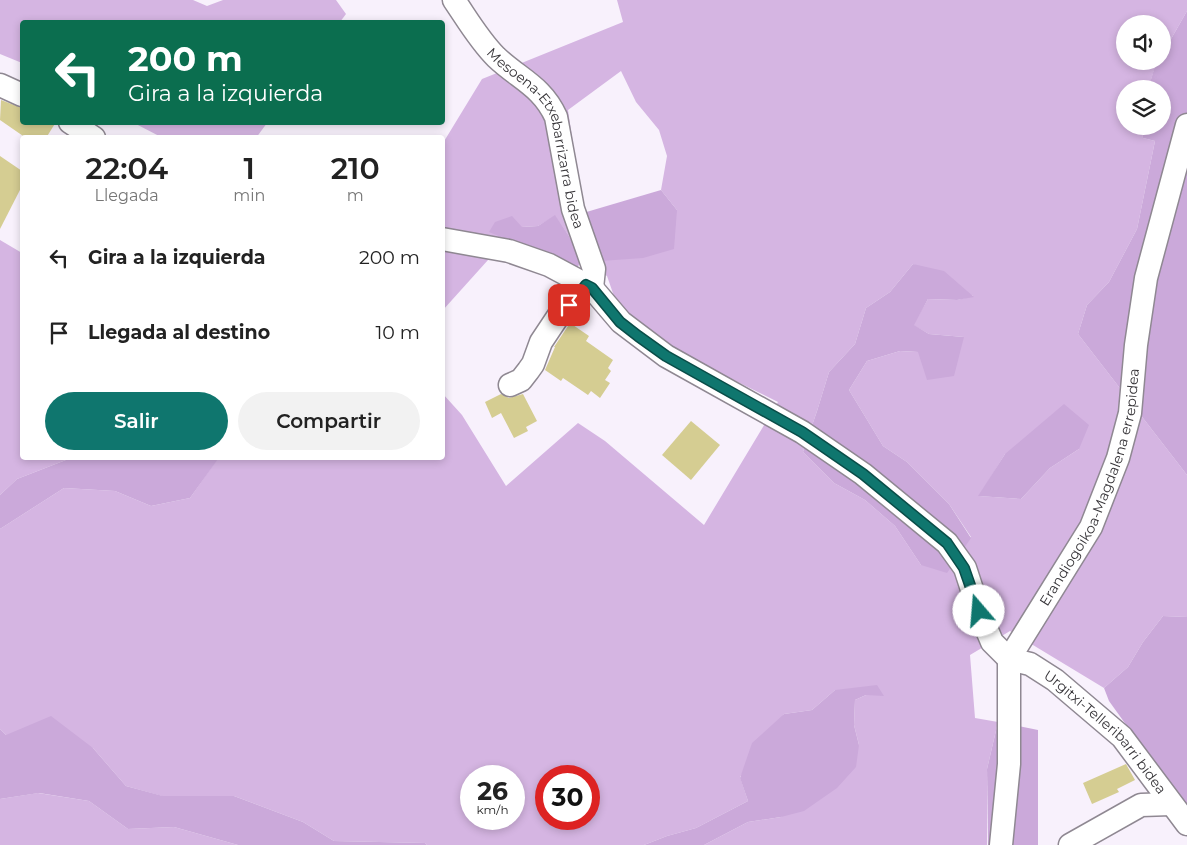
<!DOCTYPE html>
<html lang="es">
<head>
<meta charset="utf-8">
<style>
  body { margin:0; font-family:Montserrat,sans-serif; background:#f2f2f2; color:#222; height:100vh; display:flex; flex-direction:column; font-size:19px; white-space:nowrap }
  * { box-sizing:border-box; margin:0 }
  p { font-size:16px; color:#767676 }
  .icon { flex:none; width:28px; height:28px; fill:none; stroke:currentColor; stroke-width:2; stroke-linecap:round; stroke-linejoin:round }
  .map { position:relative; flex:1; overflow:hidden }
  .drawer { position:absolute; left:20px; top:135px; width:425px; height:325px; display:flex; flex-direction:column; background:#fff; border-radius:5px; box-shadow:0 2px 8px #0003 }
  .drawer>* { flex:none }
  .guide { position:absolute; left:20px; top:20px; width:425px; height:105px; border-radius:5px; box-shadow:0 2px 8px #0003; background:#0b6e4f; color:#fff; overflow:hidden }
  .buttons { position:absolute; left:1116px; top:15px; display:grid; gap:10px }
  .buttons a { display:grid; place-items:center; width:55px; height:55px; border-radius:50%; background:#fff; box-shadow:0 2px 8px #0003; font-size:25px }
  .speed { position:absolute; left:460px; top:765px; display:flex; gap:10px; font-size:25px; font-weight:700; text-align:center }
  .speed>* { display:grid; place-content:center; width:65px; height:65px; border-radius:50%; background:#fff; box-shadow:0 2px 8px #0003; line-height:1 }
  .speed small { font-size:12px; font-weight:400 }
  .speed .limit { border:8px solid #d22; background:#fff; color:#111 }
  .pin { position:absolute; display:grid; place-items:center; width:42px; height:42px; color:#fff; margin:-21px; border-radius:10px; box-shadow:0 2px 8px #0006 }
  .me { position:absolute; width:55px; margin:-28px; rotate:342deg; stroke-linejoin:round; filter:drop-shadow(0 0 4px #0008) }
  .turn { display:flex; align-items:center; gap:18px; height:105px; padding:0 25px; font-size:22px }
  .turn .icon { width:65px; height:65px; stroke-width:2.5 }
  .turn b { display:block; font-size:35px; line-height:42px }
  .eta { display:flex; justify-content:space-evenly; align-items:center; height:85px; text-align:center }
  .eta b { font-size:30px; font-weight:600; line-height:35px }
  .cta { display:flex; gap:10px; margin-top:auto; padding:10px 25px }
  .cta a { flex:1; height:58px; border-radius:30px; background:#0f766e; color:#fff; font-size:20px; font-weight:600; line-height:58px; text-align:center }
  .cta a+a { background:#f2f2f2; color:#222 }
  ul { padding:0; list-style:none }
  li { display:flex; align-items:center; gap:15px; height:75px; padding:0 25px }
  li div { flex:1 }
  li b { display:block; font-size:19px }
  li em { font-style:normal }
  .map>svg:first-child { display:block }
  .green { fill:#d5b5e2; fill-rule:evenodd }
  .forest { fill:#cba9da }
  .building { fill:#d5cd92 }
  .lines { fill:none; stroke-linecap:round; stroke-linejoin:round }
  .minor-casing { stroke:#8f8892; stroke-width:25 }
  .minor { stroke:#fff; stroke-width:22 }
  .route-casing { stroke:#0a4d48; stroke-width:12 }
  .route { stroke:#0f766e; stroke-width:9 }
  .labels { text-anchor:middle; stroke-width:5; stroke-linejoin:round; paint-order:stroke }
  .street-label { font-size:14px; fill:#373539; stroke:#f8f1fc }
</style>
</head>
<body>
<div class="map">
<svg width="1187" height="845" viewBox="0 0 1187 845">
  <rect width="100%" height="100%" fill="#f8f1fc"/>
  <!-- green -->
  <g class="green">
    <path d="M0,0H193L207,6L223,0H336L346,14L340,22H22V63L0,54Z"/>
    <path d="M617,0H1187V11L1163,53L1162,24H1125V61H1157L1148,89H1125V126H1142L1143,138L1155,141L1137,229L1109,282L1087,305L1078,334L1187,475V617L1163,616L1143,642L1128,667L1104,688L1010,631L970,655L975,718L998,722L987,769V845H704L748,822L781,817L859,745L854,725L855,700L866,695L835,690L812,710L784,714L740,777L748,801L696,828L667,836L644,845H427L425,843L334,841L303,822L234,796H162L126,786L93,748L6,735L0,729V529L64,488L115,491L151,506L190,498L218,458H442L443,394L462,415L506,486L578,423L605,441L704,525L778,402L689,358L648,333L615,299L607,276L581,260L569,236L555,216L538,226L522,227L506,240L443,310V143L482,79L623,22ZM621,71L636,102L659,130L667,156L661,190L677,210L583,213L568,110ZM913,264L973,296L957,300L928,299L913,325L929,334L964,337L917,352L900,351L867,361L849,390L883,446L907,462L949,504L971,537L921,565L895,526L865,500L834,483L803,452L817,411L829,372L855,344L866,308L890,292ZM1079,449L1050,468L1021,499L979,496L1005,454ZM471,776H514V819H471ZM546,776H589V819H546Z"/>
    <path d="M134,123H267L256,138L161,137Z"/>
    <path d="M0,240L22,253V458H71L17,479L0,495Z"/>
    <path d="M38,793L89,801L128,829L174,827L238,845H0V799Z"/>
  </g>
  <!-- forest -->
  <g class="forest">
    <path d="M1187,11V475L1078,334L1087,305L1109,282L1137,229L1155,141L1143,138L1142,126H1162V89H1148L1156,63L1157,61H1162L1163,53Z"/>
    <path d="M661,190L677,210L674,249L643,258L601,261L583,213Z"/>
    <path d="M555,215L569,236L581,260L577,269L489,232L495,222L512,216L522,227L538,226Z"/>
    <path d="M913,264L944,271L974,297L957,300L928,299L914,325L929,334L964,337L954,376L927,380L918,352L900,351L867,361L849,390L883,446L907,462L949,504L971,538L947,573L921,565L895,526L865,500L834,483L803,452L817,411L829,372L855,344L866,308L890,292Z"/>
    <path d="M1064,404L1089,425L1079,449L1050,468L1021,499L978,496L1005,454Z"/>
    <path d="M71,458H218V459L190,498L151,506L115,491L64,488L0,529V495L17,479Z"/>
    <path d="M1163,616L1187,617V805L1132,733L1109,701L1104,688L1128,667L1143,642Z"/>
    <path d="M877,685L884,696L866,695L855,700L854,725L859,745L856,767L837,788L804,811L781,817L748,822L704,845H644L667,836L696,828L748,801L740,778L752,743L784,714L812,710L835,690Z"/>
    <path d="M51,716L93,748L126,786L163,796H234L303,822L334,841L425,843L427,845H238L174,827L128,829L89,801L39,793L0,799V729L6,735Z"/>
    <path d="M998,722L1038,730V845H988L987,769Z"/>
  </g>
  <!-- building -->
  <g class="building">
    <path d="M1,100L22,108V122H56L46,138H26L0,120Z"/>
    <path d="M0,156L22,171V186L0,229Z"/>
    <path d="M570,323L589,336L586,341L613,360L608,368L611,371L605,380L610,383L600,398L591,391L588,395L563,378L561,381L545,370L555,347H554Z"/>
    <path d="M501,394L509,398L523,394L537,421L526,427L528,431L514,438L501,413L492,418L485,402Z"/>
    <path d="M691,421L720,445L691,480L662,455Z"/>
    <path d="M1126,764L1135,780L1117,789L1119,792L1092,804L1083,783Z"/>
  </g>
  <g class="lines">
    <defs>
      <g id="minor">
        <path id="s1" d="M454,0C467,19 479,40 496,57C519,79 542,86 556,117L573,209L594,269L592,288"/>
        <path d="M0,85L22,95"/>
        <path d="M70,122L94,138"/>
        <path d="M442,239L509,251L549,265L592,288L621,322L666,356L802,432L863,474L947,543L965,568L979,611L992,642L1009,659"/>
        <path d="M510,385L521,380L528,371L533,364L541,342L561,312L576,298L586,285"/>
        <path id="s2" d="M1009,659L1030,664L1055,680L1122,737L1187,824"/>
        <path id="s3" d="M1001,845L1009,764V659L1091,527L1118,458L1130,413L1136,345L1146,278L1187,125"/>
        <path d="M1070,845L1141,805L1171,804"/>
      </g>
    </defs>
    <!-- minor casing -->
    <use href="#minor" class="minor-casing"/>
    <!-- minor -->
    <use href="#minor" class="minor"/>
  </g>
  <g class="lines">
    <defs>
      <path id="route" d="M569,305L576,298L586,285L592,288L620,322L638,336L666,356L802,432L863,474L947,543L964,568L979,611"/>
    </defs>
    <!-- route casing -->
    <use href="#route" class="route-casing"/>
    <!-- route -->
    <use href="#route" class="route"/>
  </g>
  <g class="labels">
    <!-- street labels -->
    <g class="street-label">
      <text dy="5" stroke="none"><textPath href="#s1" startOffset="166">Mesoena-Etxebarrizarra bidea</textPath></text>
      <text dy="5" stroke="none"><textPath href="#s3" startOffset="379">Erandiogoikoa-Magdalena errepidea</textPath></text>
      <text dy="5" stroke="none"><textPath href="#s2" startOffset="124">Urgitxi-Telleribarri bidea</textPath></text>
    </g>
  </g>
</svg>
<div class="buttons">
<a><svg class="icon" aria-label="sound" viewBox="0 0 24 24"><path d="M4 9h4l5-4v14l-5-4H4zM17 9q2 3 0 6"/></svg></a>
<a><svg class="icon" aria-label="layers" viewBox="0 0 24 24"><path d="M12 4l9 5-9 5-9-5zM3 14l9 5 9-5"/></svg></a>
</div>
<div class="speed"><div>26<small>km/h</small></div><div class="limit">30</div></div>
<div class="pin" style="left:569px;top:305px;background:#d93025"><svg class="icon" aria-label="arrive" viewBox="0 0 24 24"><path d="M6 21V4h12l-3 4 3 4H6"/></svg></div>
<svg class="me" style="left:979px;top:611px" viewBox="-20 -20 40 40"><circle r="19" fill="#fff"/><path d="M0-13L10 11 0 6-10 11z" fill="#0f766e"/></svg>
<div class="guide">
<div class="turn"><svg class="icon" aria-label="left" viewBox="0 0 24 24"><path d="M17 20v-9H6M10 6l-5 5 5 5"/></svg><div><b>200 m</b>Gira a la izquierda</div></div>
</div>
<section class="drawer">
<div class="eta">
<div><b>22:04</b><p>Llegada</p></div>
<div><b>1</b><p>min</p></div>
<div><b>210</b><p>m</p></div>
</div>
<ul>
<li><svg class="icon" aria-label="left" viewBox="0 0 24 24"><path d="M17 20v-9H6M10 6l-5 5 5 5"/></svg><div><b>Gira a la izquierda</b></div><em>200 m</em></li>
<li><svg class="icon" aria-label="arrive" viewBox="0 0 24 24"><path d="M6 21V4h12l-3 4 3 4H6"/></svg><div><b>Llegada al destino</b></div><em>10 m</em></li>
</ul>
<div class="cta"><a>Salir</a><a>Compartir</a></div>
</section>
</div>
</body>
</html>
